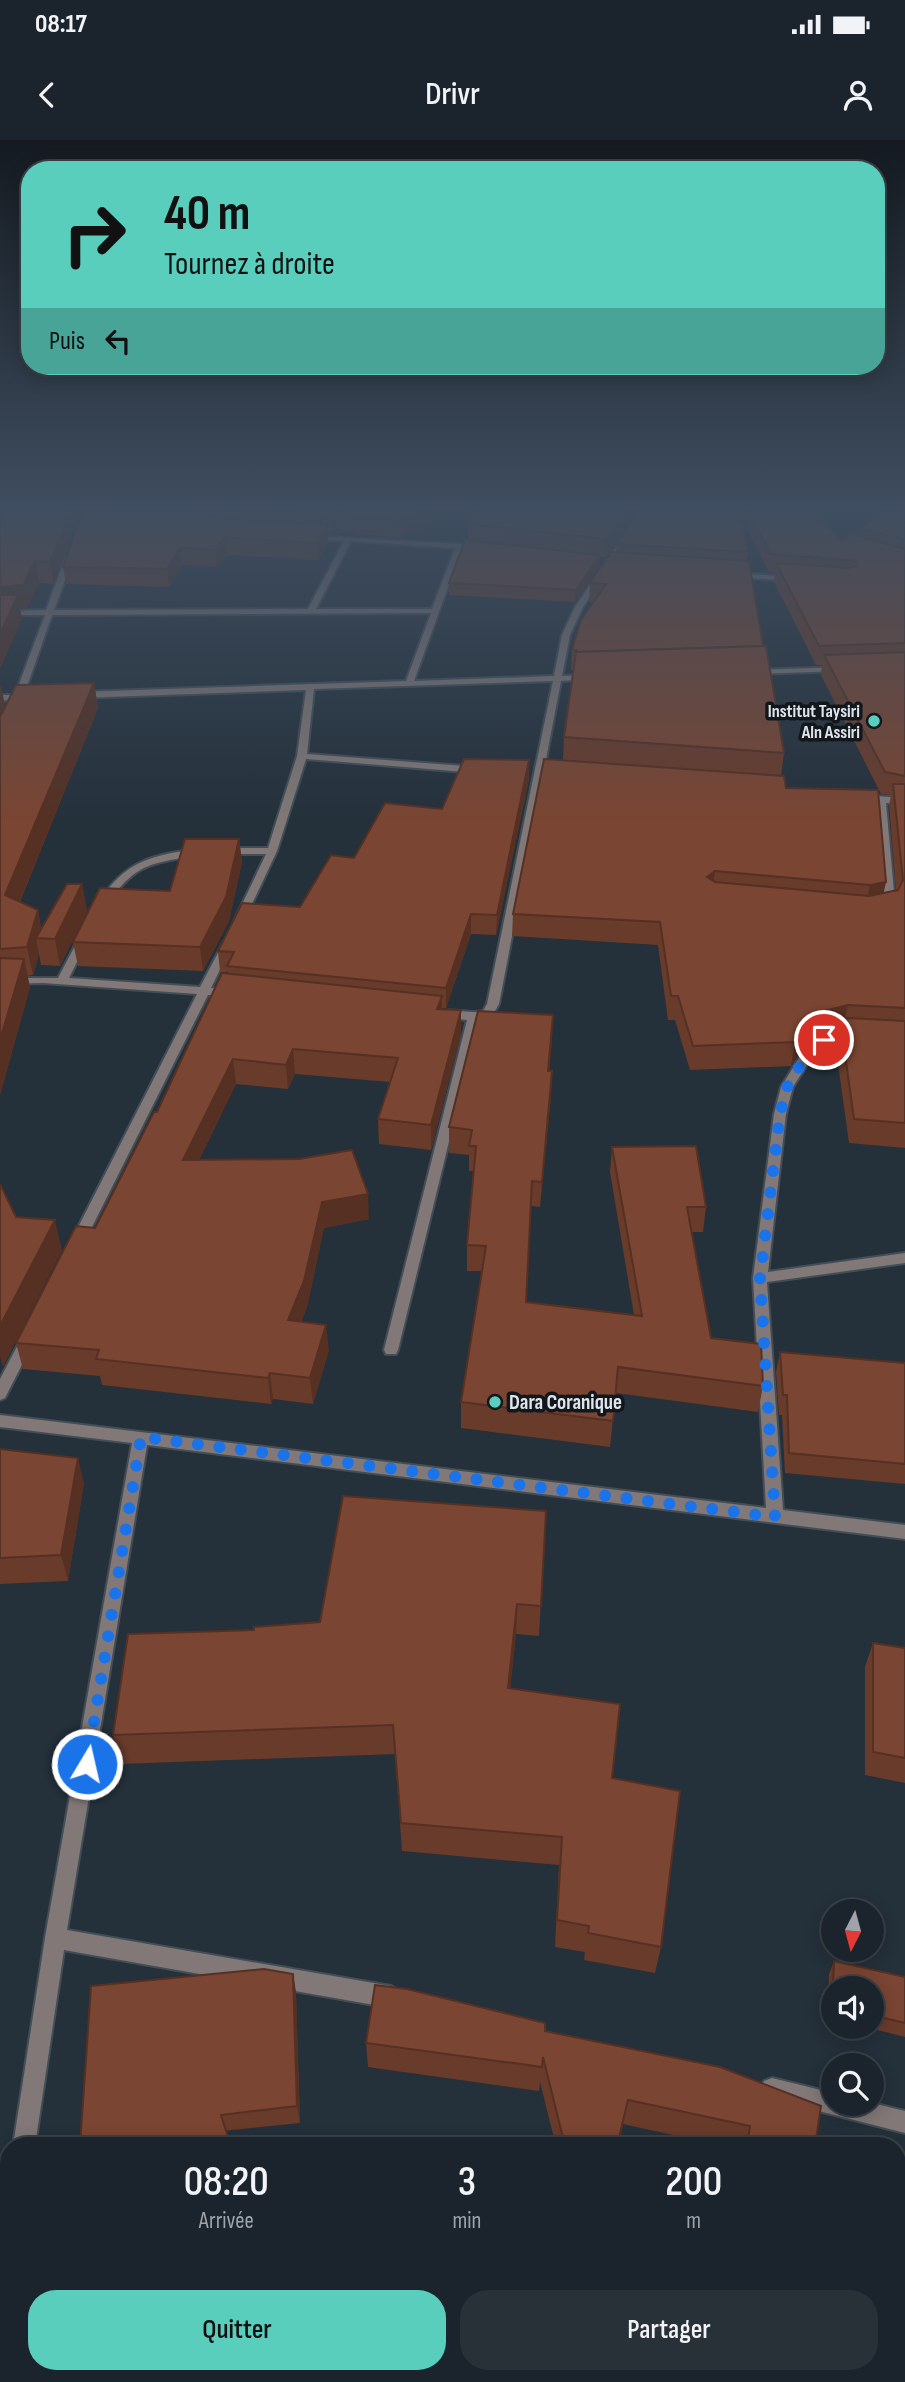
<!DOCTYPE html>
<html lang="fr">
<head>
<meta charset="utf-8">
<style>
  body { margin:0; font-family:"Sofia Sans Condensed",sans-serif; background:#283038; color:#f1f3f6; height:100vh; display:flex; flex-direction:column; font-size:26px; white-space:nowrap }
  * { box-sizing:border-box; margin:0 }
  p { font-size:23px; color:#a0a4a9 }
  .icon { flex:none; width:38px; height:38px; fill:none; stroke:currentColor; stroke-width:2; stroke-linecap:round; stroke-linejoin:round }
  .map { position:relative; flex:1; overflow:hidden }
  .drawer { position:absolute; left:0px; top:1997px; width:906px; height:247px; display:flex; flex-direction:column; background:#1b242c; border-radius:28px 28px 0 0; box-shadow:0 4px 18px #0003,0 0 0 2px #394148 }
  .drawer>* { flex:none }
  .top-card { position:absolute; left:21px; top:21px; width:864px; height:214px; border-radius:28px; box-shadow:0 4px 18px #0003,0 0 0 2px #394148; background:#5acebd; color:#111; overflow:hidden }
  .needle { width:46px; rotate:186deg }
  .buttons { position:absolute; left:821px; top:1759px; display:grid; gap:14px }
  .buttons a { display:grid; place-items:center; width:63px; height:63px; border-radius:50%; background:#1b242c; box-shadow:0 4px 18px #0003,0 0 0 2px #394148; font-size:35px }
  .pin { position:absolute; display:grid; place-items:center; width:60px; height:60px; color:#fff; margin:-30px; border:4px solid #fff; border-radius:50%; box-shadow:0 2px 7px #0007 }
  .me { position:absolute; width:77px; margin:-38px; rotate:9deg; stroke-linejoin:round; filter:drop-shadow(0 0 5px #0008) }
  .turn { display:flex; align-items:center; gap:24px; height:147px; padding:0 28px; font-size:32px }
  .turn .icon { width:91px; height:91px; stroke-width:2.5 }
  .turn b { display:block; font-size:49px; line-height:60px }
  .then { display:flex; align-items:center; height:66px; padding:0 28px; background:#0003; gap:14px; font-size:26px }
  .eta { display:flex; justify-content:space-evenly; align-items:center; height:119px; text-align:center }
  .eta b { font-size:42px; font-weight:600; line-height:49px }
  .action { display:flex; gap:14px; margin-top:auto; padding:14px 28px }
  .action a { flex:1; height:80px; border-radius:28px; background:#5acebd; color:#111; font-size:28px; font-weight:600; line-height:80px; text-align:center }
  .action a+a { background:#283038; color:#f1f3f6 }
  .status { display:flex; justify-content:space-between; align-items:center; height:49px; padding:0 35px; background:#1b242c; direction:ltr }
  .status svg { height:19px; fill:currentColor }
  header { display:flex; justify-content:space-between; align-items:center; height:91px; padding:0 28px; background:#1b242c; font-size:32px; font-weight:600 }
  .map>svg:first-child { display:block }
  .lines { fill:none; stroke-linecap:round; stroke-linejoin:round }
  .minor-casing { stroke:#424d56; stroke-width:4 }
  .minor { fill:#817877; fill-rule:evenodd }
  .wall { fill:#693b2b; fill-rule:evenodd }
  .shaded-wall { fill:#553023 }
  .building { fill:#7a4532; stroke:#553023; stroke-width:2 }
  .route { stroke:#1a73e8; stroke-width:12; stroke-dasharray:0 21.6 }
  .poi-dot { fill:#5acebd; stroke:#12171c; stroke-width:2.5 }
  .labels { text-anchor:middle; stroke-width:7; stroke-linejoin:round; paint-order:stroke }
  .far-poi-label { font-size:18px; font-weight:bold; fill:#dde4eb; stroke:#12171c; text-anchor:end }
  .poi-label { font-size:21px; font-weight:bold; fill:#dde4eb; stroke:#12171c; text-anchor:start }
</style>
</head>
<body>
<div class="status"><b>08:17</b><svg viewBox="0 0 49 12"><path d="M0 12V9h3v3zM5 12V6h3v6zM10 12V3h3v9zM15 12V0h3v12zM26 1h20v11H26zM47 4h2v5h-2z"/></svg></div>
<header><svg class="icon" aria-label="back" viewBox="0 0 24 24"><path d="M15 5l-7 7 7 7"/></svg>Drivr<svg class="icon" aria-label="person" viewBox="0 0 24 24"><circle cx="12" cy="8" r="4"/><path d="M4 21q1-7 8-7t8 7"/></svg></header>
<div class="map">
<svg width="905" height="2242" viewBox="0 0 905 2242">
  <rect width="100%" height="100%" fill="#24303a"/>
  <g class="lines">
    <defs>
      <g id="minor">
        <path d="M642,368H648L583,467L570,495L562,536L592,535L596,537L592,539L561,541L499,864L492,876L479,879L398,1210L396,1214H386L384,1210L467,880L443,877L437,874C448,866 469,875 483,871L487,864L553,541L314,549L307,614L478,627L483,630L478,633L306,619L277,711L244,781L239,784L234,781L266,714H223L218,711L223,708H268L297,616L306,550L77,558L73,555L77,552L406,541L431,473L52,475L24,555L33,557L22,560L17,565L14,564L13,560L0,561V555H15L45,475H0V471L46,470L66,416L70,414L74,416L54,470L308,469L344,401L312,399L310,396L481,405L483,408H462L414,541L554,536L562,495L575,467ZM351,401L455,408L432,469H316Z"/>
        <path d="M815,368H821L826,399L821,398Z"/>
        <path d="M734,433L794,437L798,439L794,441L731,437V433Z"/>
        <path d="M844,527L845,529L841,531L752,534L748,532L752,530Z"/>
        <path d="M861,655L905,658V664L886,663L895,763L891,771L887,772L882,769L885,763L876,662L858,660V656Z"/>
        <path d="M199,709L203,710V714C154,724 137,720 107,765H99L98,763C125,721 151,715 199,709Z"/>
        <path d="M83,797L88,800L69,838L200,847L222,805L227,802L231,803L232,805L211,848L231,850L237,853L231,856L208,855L84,1103L77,1108L70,1103L197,854L43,843L0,844V838H58L78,800Z"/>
        <path d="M827,896L833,900L815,912L793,947L786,974L768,1132L905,1113V1123L767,1142L783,1370L905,1385V1399L147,1305L67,1790L391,1846L398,1850L402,1857L398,1864L391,1868L64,1810L35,2006H13L45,1798L132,1303L0,1287V1275L766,1368L753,1138L774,974L781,947L804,910Z"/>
        <path d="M28,1194L33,1195L35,1199L5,1258L0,1260V1239L23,1195Z"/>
        <path d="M772,1938L833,1953V1964L872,1963L905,1971V1993L764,1957L761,1949L764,1941Z"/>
        <path d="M9,2095V2193L0,2197V2100Z"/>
      </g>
    </defs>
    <!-- minor casing -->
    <use href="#minor" class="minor-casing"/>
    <!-- minor -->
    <use href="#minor" class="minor"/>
  </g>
  <!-- wall -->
  <g class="wall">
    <path d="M0,368H86L79,377H74L75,386L54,444L39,443L27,468L20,469L22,478L0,528Z"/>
    <path d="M90,368H466L401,397L357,394L336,388L334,393L328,392V402L318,420L227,415L217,427L182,425L169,447L66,444L63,427L91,370ZM217,370L218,378H211Z"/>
    <path d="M474,368H639L606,417H600L599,426L575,462L449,455V443L468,400V384Z"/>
    <path d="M641,368H807L841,400L858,396L860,388L905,373V1008L849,1003L838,924L810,925L814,901L818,895L804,906L791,926L690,930L675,880H668L658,805L512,796L513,774L563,620L564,597L574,530H571L572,510L593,463L589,462L590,443L616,412L617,404ZM742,379L769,432L775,433L774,442L816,525H822L821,535L881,654L891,655L889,665L896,750L884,753L786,648L781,636L784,613L746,421L748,412Z"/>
    <path d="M94,543L98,568L20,762L38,770L41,788L82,744L87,771L60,826L41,825L39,814L33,835L27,836L30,847L0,955V546L5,568Z"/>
    <path d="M529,639L496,795L471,794L446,868H442V869L461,870V894L431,1010L379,1004L378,979L390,942L295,934L288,949L236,944L199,1020L369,1079L324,1088L307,1167L301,1182L329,1210L313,1264L273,1259L271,1264L102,1245L100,1236L23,1229L16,1203L95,1088L157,972L228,834V832H220L218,811L300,767L354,718L442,669Z"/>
    <path d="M239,699L242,722L229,781L203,831L78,826L73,802L170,751Z"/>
    <path d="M552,900L549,931L551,956L540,1067L531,1066L526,1162L634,1175L610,1032L612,1007L706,1067L703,1092H692L711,1198L763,1246L758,1272L616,1253L610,1307L461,1288V1262L482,1131H467V1105L474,1031H469V1015L449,1013V987Z"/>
    <path d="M780,1212L905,1223V1344L785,1333L782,1275H779L776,1232Z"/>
    <path d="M0,1309L84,1343L68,1441L0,1444Z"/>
    <path d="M546,1371L539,1496L516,1494L510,1549L612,1638L661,1807L655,1833L584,1820L585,1812L555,1807L559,1725L402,1711L395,1614L121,1624L113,1595L254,1490L320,1482Z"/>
    <path d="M873,1503L905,1508V1643L865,1635V1527Z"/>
    <path d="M834,1821L905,1837V1897L862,1886H872V1848H833V1880L827,1878L829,1834Z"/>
    <path d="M293,1834L296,1853L300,1983L80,2006Z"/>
    <path d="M545,1891L815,2006H723L623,1984L618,2006H556L540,1942L539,1951L368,1927L366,1903Z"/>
    <path d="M898,2028L905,2030V2242H898L899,2218L898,2217Z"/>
    <path d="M317,2235H649L648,2242H327Z"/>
  </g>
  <!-- shaded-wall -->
  <g class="shaded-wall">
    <path d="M71,368H72L75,386L54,444L50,422Z"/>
    <path d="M77,368H86L79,377Z"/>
    <path d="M204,368H219H217V370L206,385Z"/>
    <path d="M428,368H466L401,397V380Z"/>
    <path d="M629,368H639L606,417L607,399Z"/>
    <path d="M336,371V388L334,393L333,375Z"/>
    <path d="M328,385V402L318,420L317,403Z"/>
    <path d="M225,397L227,415L217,427L215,410Z"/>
    <path d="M180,408L182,425L169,447L167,429Z"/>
    <path d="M600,415L599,426L575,462L576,450Z"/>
    <path d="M35,421L39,443L27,468L20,469L22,478L0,528V447Z"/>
    <path d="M94,543L98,568L11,783L5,755Z"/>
    <path d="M1,546L6,570L0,583V547Z"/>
    <path d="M529,620V639L496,795L497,775Z"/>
    <path d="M239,699L242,722L229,781L203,831L200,807Z"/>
    <path d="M715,731L712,753L707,737Z"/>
    <path d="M886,742L881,765L865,767L870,745Z"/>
    <path d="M82,744L87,771L60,826L55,799Z"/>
    <path d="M38,770L43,798H36L39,814L33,835L27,807Z"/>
    <path d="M471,774V794L446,868V848Z"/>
    <path d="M24,819L30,847L0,955V900Z"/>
    <path d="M442,856V880L437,869Z"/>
    <path d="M848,865L843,888L819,894L804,906L791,926L795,902L808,882L824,871Z"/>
    <path d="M461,870V894L431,1010V985Z"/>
    <path d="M553,875L552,900L546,956L548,931Z"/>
    <path d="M293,909L295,934L288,949L286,925Z"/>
    <path d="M233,919L236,944L187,1045L183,1020Z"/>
    <path d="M552,931L551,956L540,1067L542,1042Z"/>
    <path d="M368,1054L369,1079L324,1088L307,1167L291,1206L288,1180L322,1062Z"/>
    <path d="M55,1080L62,1110L3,1227L0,1217V1186Z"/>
    <path d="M326,1185L329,1210L313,1264L310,1238Z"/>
    <path d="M270,1233L273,1259L271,1264L268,1238Z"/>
    <path d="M78,1318L84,1343L68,1441L61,1415Z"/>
    <path d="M517,1464L516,1494L507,1578L508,1548Z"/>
    <path d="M293,1834L296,1853L300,1983L297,1966Z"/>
    <rect x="219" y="2235" width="5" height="7"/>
  </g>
  <!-- building -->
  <g class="building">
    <path d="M0,368H71L50,422L35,421L23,445L0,447Z"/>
    <path d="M217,368H428L401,380L356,377L336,371L333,375Z"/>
    <path d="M474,368H629L607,399L468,384Z"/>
    <path d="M641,368H740L748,412L617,404Z"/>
    <path d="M747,368H807L841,400L850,394L905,409V503L819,506L776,423L851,428L858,425L856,421L771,414Z"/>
    <path d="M84,370L328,385L317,403L225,397L215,410L180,408L167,429L63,427Z"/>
    <path d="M888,370L905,373V400L860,388Z"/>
    <path d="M465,400L600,415L576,450L449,443Z"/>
    <path d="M611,412L749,421L763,506L577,512V510H572L581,480L606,444L590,443Z"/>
    <path d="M0,455H18L0,494Z"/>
    <path d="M766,506L784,613L564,597L576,512Z"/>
    <path d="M905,512V636L885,632L824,515Z"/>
    <path d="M94,543L5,755L38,770L27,807L0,809V577L16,545Z"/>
    <path d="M464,619L529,620L497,775L471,774L446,848L227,826L234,812L218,811L242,763L300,767L331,715L354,718L385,663L442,669Z"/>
    <path d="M544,619L784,636L786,648L878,650L886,742L870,745L715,731L707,737L715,742L869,756L898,750L903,740L893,644H905V868L848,865L824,871L808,882L795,902L693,906L678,856H671L660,782L513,774Z"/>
    <path d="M185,699H239L226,757L200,807L73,802L100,748L170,751Z"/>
    <path d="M67,744H82L55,799L36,798Z"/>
    <path d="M0,818L24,819L0,900Z"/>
    <path d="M222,833L442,856L437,869L461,870L431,985L378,979L398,918L293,909L286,925L233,919L183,1020L299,1019L352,1010L368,1054L322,1062L304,1141L288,1180L326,1185L310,1238L270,1233L268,1238L96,1219L99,1210L16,1203L76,1086L95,1088L154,972H157Z"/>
    <path d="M478,871L553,875L548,931H552L542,1042L532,1041L526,1162L642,1176L612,1007L696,1006L706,1067H687L711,1198L761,1204L763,1246L618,1227L613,1281L461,1262L486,1106L467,1105L476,1006H469L472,990L449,987Z"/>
    <path d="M848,878L905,881V983L854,979L843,900L814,901L822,890L834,882Z"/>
    <path d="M0,1044L16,1077L55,1080L0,1186Z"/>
    <path d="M780,1212L905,1223V1324L789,1313L787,1255H783Z"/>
    <path d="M0,1309L78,1318L61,1415L0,1418Z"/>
    <path d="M343,1356L546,1371L541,1466L517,1464L508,1548L620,1564L612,1638L680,1651L661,1807L588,1793L589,1786L557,1780L562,1697L401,1683L393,1585L113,1595L128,1494L254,1490V1487L320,1482Z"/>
    <path d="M873,1503L905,1508V1618L873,1612Z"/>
    <path d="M834,1821L905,1837V1883L872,1875V1848H833V1865H832Z"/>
    <path d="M264,1829L293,1834L297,1966L221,1975L231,2006H80L91,1846Z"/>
    <path d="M375,1845L407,1849L545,1883V1891L720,1927L821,1966L815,2006H747L750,1986L628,1960L617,2006H565L543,1917L542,1927L366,1903Z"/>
    <path d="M898,2028L905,2030V2197L898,2195Z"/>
    <path d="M43,2235H219V2242H42Z"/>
    <path d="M337,2235H649L648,2242H448L438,2236L435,2242H347Z"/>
  </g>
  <!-- sky -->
  <linearGradient id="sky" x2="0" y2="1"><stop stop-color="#141a20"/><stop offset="0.54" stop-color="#3f4e60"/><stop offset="1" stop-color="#3f4e60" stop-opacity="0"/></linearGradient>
  <rect width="905" height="682" fill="url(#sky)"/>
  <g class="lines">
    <!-- route -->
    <path class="route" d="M87,1624L141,1297L775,1377L760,1138L780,974L787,947L810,910L824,900"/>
  </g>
  <!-- markers -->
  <g class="poi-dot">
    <circle cx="874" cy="581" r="7"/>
    <circle cx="495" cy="1262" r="7"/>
  </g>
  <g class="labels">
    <!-- far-poi labels -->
    <g class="far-poi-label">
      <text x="860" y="577">Institut Taysiri<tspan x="860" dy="21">Aln Assiri</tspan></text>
    </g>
    <!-- poi labels -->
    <g class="poi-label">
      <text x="509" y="1269">Dara Coranique</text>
    </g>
  </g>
</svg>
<div class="buttons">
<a><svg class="needle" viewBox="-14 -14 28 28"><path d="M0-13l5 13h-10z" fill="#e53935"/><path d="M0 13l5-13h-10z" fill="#a0a4a9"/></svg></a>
<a><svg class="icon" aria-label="sound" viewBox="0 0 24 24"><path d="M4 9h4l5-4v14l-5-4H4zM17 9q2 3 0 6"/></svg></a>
<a><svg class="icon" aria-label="search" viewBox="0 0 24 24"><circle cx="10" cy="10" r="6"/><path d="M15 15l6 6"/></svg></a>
</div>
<div class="pin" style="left:824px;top:900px;background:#d93025"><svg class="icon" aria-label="arrive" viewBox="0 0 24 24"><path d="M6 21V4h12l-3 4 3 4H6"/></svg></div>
<svg class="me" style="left:87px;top:1624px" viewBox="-20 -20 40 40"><circle r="17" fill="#1a73e8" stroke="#fff" stroke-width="3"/><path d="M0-11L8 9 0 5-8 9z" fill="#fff"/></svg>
<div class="top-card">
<div class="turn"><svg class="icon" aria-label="right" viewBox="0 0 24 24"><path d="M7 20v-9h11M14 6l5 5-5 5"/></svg><div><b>40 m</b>Tournez à droite</div></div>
<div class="then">Puis<svg class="icon" aria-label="left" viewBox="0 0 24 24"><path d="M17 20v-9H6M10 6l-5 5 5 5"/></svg></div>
</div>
<section class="drawer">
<div class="eta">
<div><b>08:20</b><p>Arrivée</p></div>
<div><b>3</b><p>min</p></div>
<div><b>200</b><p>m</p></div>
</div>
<div class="action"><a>Quitter</a><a>Partager</a></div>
</section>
</div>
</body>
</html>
